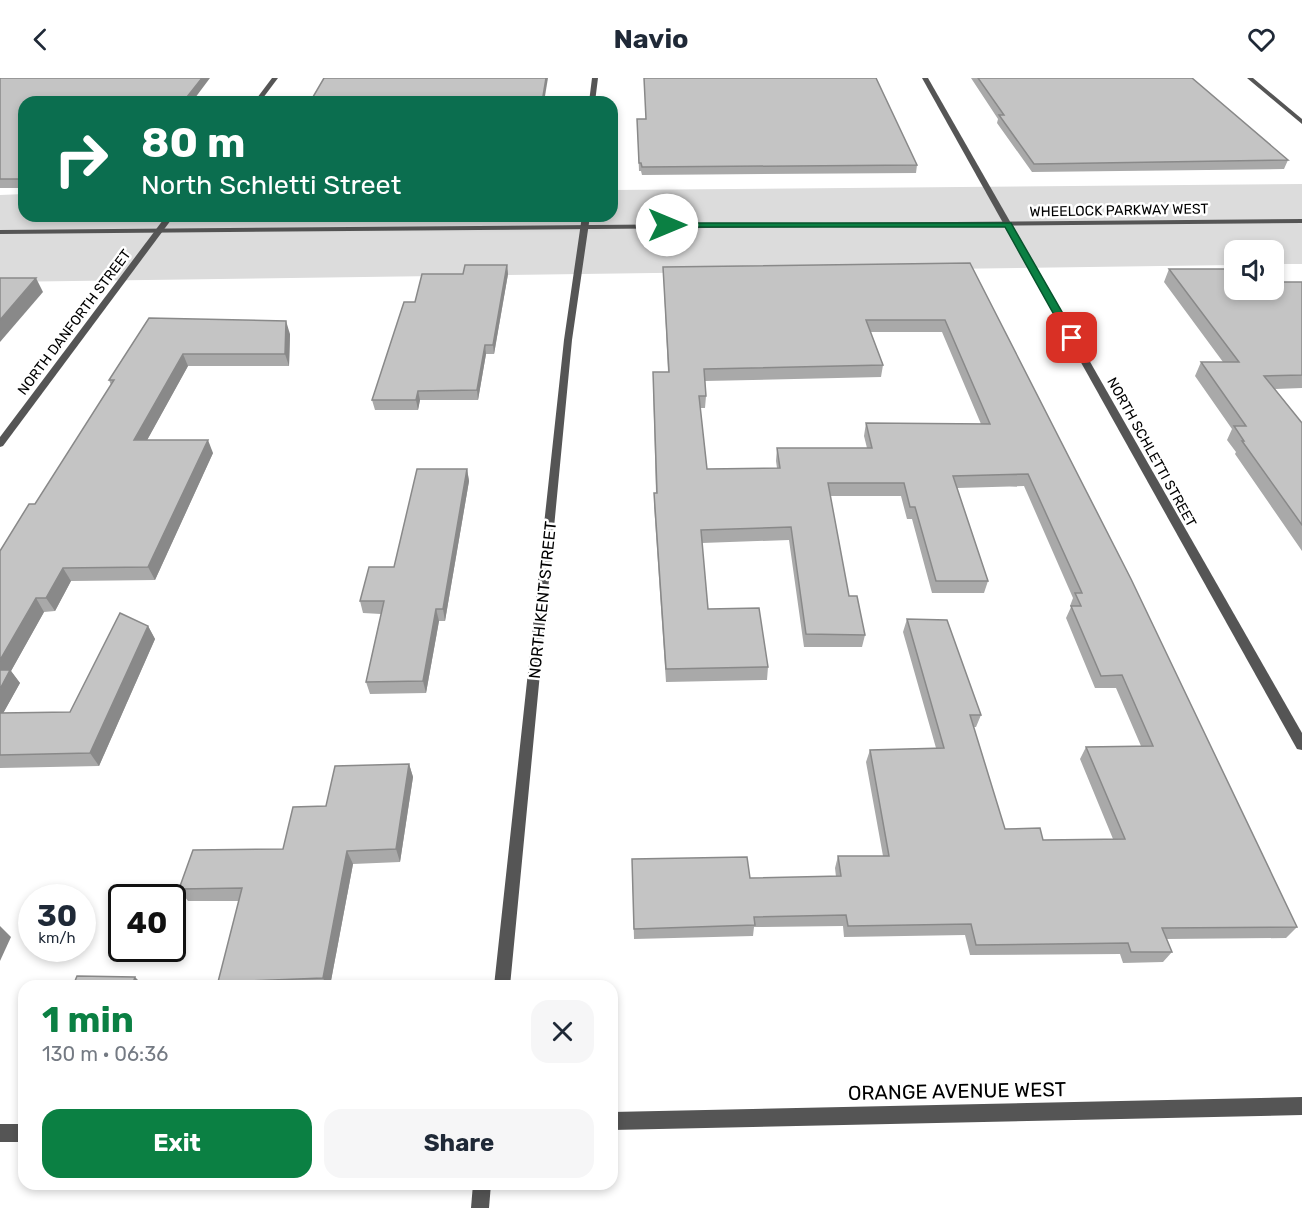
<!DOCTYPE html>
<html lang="en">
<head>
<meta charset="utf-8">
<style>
  body { margin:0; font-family:Rubik,sans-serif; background:#f6f6f7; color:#1f2937; height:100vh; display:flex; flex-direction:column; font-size:22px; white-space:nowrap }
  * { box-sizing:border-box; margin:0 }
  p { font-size:20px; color:#747a83 }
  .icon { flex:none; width:33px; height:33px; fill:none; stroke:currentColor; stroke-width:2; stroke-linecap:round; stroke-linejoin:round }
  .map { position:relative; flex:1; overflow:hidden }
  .side { position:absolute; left:18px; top:902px; width:600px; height:210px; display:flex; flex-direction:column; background:#fff; border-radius:18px; box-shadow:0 3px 9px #0003 }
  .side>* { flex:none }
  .top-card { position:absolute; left:18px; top:18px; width:600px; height:126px; border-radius:18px; box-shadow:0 3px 9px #0003; background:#0b6e4f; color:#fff; overflow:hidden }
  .buttons { position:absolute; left:1224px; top:162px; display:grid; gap:12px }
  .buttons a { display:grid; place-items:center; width:60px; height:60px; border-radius:12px; background:#fff; box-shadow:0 3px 9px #0003; font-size:30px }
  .speed { position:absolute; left:18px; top:806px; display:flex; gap:12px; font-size:30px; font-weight:700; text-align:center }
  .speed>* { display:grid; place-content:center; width:78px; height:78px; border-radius:50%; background:#fff; box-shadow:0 3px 9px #0003; line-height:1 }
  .speed small { font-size:15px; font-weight:400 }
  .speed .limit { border:3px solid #111; border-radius:9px; background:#fff; color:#111 }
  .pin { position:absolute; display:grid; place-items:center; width:51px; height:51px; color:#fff; margin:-26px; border-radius:12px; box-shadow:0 3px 9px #0006 }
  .me { position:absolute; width:66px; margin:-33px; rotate:90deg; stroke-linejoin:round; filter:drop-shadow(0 0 4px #0008) }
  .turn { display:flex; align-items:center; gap:21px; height:126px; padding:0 24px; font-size:27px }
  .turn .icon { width:78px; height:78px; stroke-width:2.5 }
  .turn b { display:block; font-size:42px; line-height:51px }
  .round { display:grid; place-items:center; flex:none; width:63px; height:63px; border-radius:18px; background:#f6f6f7 }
  .summary { display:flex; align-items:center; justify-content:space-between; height:102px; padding:0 24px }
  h1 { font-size:36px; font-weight:700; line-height:45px; color:#0b8043 }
  .action { display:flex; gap:12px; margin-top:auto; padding:12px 24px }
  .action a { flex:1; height:69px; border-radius:18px; background:#0b8043; color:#fff; font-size:24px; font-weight:700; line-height:69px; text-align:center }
  .action a+a { background:#f6f6f7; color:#1f2937 }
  header { display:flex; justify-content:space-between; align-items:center; height:78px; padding:0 24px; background:#fff; font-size:27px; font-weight:700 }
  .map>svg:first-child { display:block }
  .green { fill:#dcdcdc }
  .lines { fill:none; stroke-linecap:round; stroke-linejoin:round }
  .minor { fill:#555; fill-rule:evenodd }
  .tertiary { fill:#555; fill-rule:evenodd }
  .wall { fill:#a9a9a9; fill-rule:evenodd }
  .shaded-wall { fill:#898989 }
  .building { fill:#c4c4c4; stroke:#898989; stroke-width:1.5; fill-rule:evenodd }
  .route { fill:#0b8043; stroke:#07532c; stroke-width:1.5 }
  .labels { text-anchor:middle; stroke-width:5; stroke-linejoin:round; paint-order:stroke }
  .far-street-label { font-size:14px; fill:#000; stroke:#fff }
  .street-label { font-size:16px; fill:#000; stroke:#fff }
  .near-street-label { font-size:20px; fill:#000; stroke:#fff }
</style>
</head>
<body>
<header><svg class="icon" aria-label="back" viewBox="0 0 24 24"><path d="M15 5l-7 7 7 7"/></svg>Navio<svg class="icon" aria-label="heart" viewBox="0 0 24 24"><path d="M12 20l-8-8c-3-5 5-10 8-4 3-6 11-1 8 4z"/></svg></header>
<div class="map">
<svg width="1302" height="1130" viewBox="0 0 1302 1130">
  <rect width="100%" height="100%" fill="#fff"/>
  <!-- green -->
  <path class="green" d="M1302,106V186H1274V172H1234V187L0,204V117L24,116V138H612V112Z"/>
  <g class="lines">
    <!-- minor -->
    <g class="minor">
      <path d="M272,0H278L260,24H254Z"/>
      <path d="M592,0H598L595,24H589Z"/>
      <path d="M922,0H928L1302,655V672L1297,671Z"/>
      <path d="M1247,0H1253L1302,41V46Z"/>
      <path d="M166,138H174L3,368L0,369V359Z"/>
      <path d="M582,138H590L572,262L510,908H494L564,262Z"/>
      <path d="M1302,1019V1037L612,1052V1034Z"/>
      <rect x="0" y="1046" width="24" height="18"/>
      <path d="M473,1106H491L489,1130H471Z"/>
    </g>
    <!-- tertiary -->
    <path class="tertiary" d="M1302,141V145L0,156V152Z"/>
  </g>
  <!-- wall -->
  <g class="wall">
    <path d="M0,0L24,24V110H0Z"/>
    <path d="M971,0H1192L1288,82L1284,91L1032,94L997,45L998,41Z"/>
    <path d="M637,41H645L917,87L916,95L642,97L641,93H639Z"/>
    <path d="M970,185L1297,849L1286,860L1166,861L1172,874L1163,884L1123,885L1120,876L970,877L965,857L844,859L843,848L754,849L753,858L634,861L632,781L750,800L836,799L835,790L838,778H883L866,684L870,672L936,670L903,554L907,541L981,637L976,649H973L1005,751L1043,762L1113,761L1080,681L1086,669L1141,668L1116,610H1095L1066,540L1071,529L1070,528L1073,520L1024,408L957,410L988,503L984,515H932L912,441H907L901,418H830L849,518L865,557L862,569H804L789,462L702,465L708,531L768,589L767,602L666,604L654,427V415H656L653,306L668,294L663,189ZM870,254H942L981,346L866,345L864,358L867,370H777L776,383L777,390L707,391L700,330H705L706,318L705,303L881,299L883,287Z"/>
    <path d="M507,187L508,196L494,276H486L478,322H420L418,332H375L372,322L463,196Z"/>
    <path d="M1169,191L1275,204H1302V310L1275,311L1302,345V473L1235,376L1236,374L1227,362L1232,351L1195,298L1201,284H1223L1164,204Z"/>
    <path d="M149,240L290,256L289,288H188L147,362L213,375L155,502L71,503L55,533L44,534L11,593L20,605L3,635L70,634L148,548L155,561L99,688L0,690V473L35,426L111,307L109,302Z"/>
    <path d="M467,391L469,403L445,543H439L426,615L370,616L366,604L381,536L363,535L360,523L394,489Z"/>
    <path d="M409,686L413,699L400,784L353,786L330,908H220L218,904L239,823H188L179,811L283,771L326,728Z"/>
  </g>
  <!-- shaded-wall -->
  <g class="shaded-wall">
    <path d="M202,0H210L192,24H183Z"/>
    <path d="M546,0H548L544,24H542Z"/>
    <path d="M507,187L508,196L494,276L493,267Z"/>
    <path d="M36,200L43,214L0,264V242Z"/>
    <path d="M286,243L290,256L289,288L285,276Z"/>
    <path d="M485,267L486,276L478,322L477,312Z"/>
    <path d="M183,276L188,288L140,375L134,362Z"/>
    <path d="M418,313L420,322L418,332L416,322Z"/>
    <path d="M208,362L213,375L155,502L148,489Z"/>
    <path d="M467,391L469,403L445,543L443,531Z"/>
    <path d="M63,490L71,503L55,533L46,520Z"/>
    <path d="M36,520L44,534L11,593L20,605L0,641V582Z"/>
    <path d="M436,531L439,543L426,615L423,603Z"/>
    <path d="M148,548L155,561L99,688L90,675Z"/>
    <path d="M409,686L413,699L400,784L396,771Z"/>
    <path d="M347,773L353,786L330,908H327L323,900Z"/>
    <path d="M0,848L11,859L0,883Z"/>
    <path d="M135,899L141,905L140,908H132Z"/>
  </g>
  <!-- building -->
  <g class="building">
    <path d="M0,0H202L183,24H24V101H0Z"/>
    <path d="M324,0H546L542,24H310Z"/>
    <path d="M644,0H876L917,87L642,89L641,85H639L637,41H646Z"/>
    <path d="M978,0H1192L1288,82L1034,86L999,37H1004Z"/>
    <path d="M970,185L1131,501L1297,849L1162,850L1172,874H1131L1128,865L976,867L971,846L848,848L846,837L754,839L755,847L634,851L632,781L747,779L750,800L841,798L838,778H889L870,672L944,670L907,541L947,542L981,637H970L1005,751L1040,750L1043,762L1125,761L1086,669L1153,668L1122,597L1101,598L1071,528H1081L1075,515H1082L1028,396L953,398L988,503H936L915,429H910L904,405H828L849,518H857L865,557L806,556L791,449L701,452L708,531L759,530L768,589L666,591L654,415H657L653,294H669L663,189ZM866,242H945L990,346L866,345L872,370H777L780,390L707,391L699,318H706L704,291L883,287Z"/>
    <path d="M465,187H507L493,267H485L477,312L418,313L416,322H372L404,224H415L422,196H463Z"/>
    <path d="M1169,191H1234V212H1274V202L1275,204H1302V297L1264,298L1302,345V447L1242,363H1244L1234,348H1246L1201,284H1239Z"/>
    <path d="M0,200H36L0,242Z"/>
    <path d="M149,240L286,243L285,276H183L134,362H208L148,489L63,490L46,520H36L0,582V473L29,426H35L114,302H109Z"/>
    <path d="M417,391H467L443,531H436L423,603L366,604L384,523H360L369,489H394Z"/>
    <path d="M120,535L148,548L90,675L0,677V635L70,634Z"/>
    <path d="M0,592H10L0,611Z"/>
    <path d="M409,686L396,771L347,773L323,900L218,904L242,810L179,811L193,772L283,771L293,729L326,728L335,688Z"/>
    <path d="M77,898L135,899L132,908H73Z"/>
  </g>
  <!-- route -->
  <path class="route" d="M667,145H1011L1077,260L1072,263L1067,260L1005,149H664L663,147Z"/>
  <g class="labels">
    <!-- far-street labels -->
    <g class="far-street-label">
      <text transform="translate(1119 132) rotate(-1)" y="5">WHEELOCK PARKWAY WEST</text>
      <text transform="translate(74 244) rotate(-53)" y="5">NORTH DANFORTH STREET</text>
      <text transform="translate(1152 374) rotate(61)" y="5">NORTH SCHLETTI STREET</text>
    </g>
    <!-- street labels -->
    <g class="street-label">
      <text transform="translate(542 522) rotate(-84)" y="6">NORTH KENT STREET</text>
    </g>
    <!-- near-street labels -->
    <g class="near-street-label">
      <text transform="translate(957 1013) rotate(-1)" y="7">ORANGE AVENUE WEST</text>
    </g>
  </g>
</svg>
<div class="buttons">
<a><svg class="icon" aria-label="sound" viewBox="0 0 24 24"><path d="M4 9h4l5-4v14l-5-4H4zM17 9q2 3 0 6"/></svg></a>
</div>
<div class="speed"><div>30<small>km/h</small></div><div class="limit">40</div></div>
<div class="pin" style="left:1072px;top:260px;background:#d93025"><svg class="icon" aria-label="arrive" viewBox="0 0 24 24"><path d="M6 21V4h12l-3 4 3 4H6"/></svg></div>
<svg class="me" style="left:667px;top:147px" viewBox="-20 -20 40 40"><circle r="19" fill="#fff"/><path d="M0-13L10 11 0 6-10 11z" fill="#0b8043"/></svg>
<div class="top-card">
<div class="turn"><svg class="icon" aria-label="right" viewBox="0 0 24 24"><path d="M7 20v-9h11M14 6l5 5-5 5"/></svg><div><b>80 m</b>North Schletti Street</div></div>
</div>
<section class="side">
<div class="summary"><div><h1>1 min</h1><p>130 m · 06:36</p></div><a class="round"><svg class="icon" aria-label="close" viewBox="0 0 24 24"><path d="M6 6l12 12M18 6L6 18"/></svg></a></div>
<div class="action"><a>Exit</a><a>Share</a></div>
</section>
</div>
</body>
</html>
